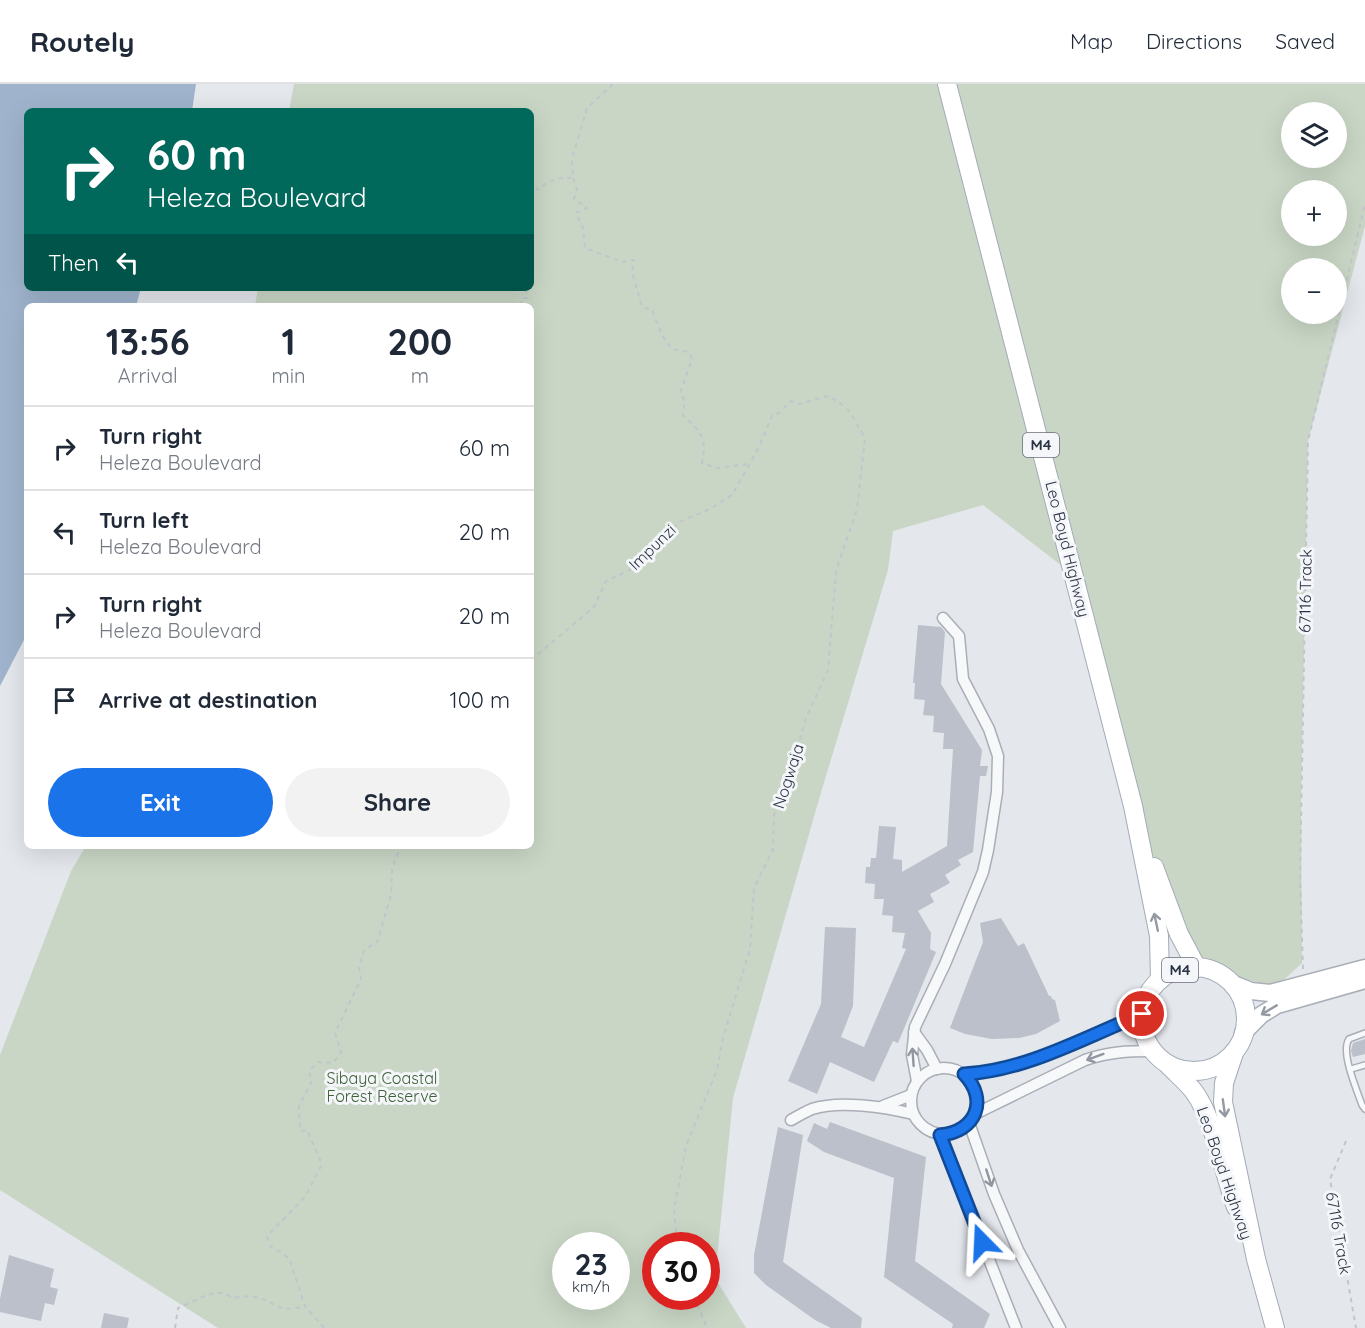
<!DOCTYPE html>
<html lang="en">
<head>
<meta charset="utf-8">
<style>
  body { margin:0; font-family:Quicksand,sans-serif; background:#f2f2f3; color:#1f2937; height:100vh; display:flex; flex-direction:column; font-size:22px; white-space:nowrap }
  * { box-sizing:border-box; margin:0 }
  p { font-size:20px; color:#747a83 }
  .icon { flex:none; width:33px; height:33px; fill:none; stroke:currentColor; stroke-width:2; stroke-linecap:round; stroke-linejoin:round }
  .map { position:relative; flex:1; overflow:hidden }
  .panel { position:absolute; left:24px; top:219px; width:510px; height:546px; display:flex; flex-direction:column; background:#fff; border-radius:9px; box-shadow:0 6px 24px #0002 }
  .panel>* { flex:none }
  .guide { position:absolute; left:24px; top:24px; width:510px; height:183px; border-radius:9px; box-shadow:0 6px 24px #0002; background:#00695c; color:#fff; overflow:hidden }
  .tools { position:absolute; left:1281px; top:18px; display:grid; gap:12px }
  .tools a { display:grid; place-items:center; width:66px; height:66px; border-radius:50%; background:#fff; box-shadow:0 6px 24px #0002; font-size:30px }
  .speed { position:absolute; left:552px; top:1148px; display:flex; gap:12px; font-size:30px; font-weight:700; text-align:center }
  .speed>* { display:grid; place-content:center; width:78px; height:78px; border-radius:50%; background:#fff; box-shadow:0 6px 24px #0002; line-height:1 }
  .speed small { font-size:15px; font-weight:400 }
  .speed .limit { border:9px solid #d22; background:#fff; color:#111 }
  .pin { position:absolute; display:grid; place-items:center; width:51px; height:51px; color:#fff; margin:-26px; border:3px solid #fff; border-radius:50%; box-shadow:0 2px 6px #0007 }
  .me { position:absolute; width:66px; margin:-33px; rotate:339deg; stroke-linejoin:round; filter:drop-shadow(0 0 4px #0008) }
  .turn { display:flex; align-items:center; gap:21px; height:126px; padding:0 24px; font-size:27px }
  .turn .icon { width:78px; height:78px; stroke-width:2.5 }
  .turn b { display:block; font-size:42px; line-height:51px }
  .then { display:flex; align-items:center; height:57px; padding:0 24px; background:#0003; gap:12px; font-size:22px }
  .eta { display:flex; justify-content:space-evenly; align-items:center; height:102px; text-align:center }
  .eta b { font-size:36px; font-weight:700; line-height:42px }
  .primary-button { display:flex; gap:12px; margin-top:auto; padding:12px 24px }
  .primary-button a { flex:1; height:69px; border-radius:36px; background:#1a73e8; color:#fff; font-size:24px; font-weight:700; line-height:69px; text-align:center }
  .primary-button a+a { background:#f2f2f3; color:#1f2937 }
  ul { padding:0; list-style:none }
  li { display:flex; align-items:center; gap:18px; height:84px; padding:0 24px; border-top:2px solid #e0e1e3 }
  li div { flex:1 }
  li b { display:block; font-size:22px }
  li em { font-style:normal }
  header { display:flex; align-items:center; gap:36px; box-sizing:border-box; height:84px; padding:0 30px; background:#fff; border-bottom:2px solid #e0e1e3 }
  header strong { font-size:28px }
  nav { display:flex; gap:33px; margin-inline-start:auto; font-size:21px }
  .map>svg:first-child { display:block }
  .green { fill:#c9d6c5; fill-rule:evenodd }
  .water { fill:#9fb4cc }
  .building { fill:#bbc0ca }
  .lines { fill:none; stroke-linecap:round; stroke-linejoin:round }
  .lane-casing { stroke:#a9aeb7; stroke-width:8 }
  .street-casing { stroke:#a9aeb7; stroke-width:13 }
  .secondary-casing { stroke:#a9aeb7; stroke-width:19 }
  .primary-casing { stroke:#a3abb8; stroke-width:20 }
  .path { stroke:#c2c5cb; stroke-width:2; stroke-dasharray:4.5 4.5; stroke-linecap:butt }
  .lane { stroke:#f7f8fa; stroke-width:5 }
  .street { stroke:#f7f8fa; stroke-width:10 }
  .secondary { stroke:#fff; stroke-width:16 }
  .primary { stroke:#fff; stroke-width:18 }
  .oneway { stroke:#959aa2 }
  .oneway2 { stroke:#9196a0 }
  .route-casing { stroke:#114b97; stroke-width:15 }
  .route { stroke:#1a73e8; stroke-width:10 }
  .labels { text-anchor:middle; stroke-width:6; stroke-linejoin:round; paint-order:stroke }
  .shield { fill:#f4f6f9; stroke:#676e7b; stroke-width:1.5 }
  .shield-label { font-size:15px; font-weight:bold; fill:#2b3445 }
  .street-label { font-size:16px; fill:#2b3445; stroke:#f4f6f9 }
  .park-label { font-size:16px; fill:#3f6138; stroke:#f4f6f9 }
</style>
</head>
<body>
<header>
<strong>Routely</strong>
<nav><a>Map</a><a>Directions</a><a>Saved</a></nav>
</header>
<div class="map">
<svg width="1365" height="1244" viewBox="0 0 1365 1244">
  <rect width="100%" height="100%" fill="#e4e7ec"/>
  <!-- green -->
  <path class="green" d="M294,0H1365V142L1308,357L1301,719L1302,879L1275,904L1197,880L1133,722L1075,492L983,421L893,447L888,486L820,712L733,1014L715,1194L746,1244H218L0,1106V971L71,787L86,762H531V222H255L258,204H531V27H289ZM1292,28H1336V74H1292ZM1292,106H1336V152H1292ZM1292,184H1336V230H1292ZM566,1161H616V1212H566ZM656,1161H706V1212H656Z"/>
  <!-- water -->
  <path class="water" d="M0,0H196L192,27H27V204H141L136,222H27V550L0,602Z"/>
  <!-- building -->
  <g class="building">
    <path d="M918,541L941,543L945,548L941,600L982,666L980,682H988L986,692H980L973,768L958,776L961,781L945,791L950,799L930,810L934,818L918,827L931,849L930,865L936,868L898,959L893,957L874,998L830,978L817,1010L788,997L821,920L825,843L856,844L853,922L841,953L864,963L906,865L902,864L905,849L892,848L893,832L882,831L884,815H874L875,800L865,799L866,783H870L871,774H876L879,742L896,743L893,775L902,776V788L947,762L953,665H943L944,649L933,648L934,632L923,631L925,616L914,615L915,599H913Z"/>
    <path d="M1001,834L1018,862L1024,859L1049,912H1051L1052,915L1055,916L1060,937L1036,950L1019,954L992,955L965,950L950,944L983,858L980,839Z"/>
    <path d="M1365,955V970L1353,973L1351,967L1353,959Z"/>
    <path d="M830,1038L926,1073L915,1177L990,1230L984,1244H952L953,1240L884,1193L894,1094L824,1068L807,1057L814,1039L827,1045Z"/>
    <path d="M778,1043L803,1051L783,1178L862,1234L861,1244H831L815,1236L766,1201L754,1189V1171Z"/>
    <path d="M9,1171L54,1185L50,1203L58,1205L54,1221L45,1219L41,1237L0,1228V1215Z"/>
    <path d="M104,1229L129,1234L127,1244H101Z"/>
  </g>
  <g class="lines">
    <defs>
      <g id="lane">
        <path d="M1365,949L1349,955C1340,968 1357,1006 1362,1021L1365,1025"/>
        <path d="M1351,985L1365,981"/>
      </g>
      <g id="street">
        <path d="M914,948L927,966L937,985"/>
        <circle cx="944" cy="1017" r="33"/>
        <path d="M964,990C1025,987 1086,953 1142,930"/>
        <path d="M917,997L912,971L915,943L945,880L983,788L988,766L997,708L998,672L989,645L963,595L959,552L943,534"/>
        <path d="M883,1022L911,1011"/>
        <path d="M975,1030L1085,976C1108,968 1128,967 1152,967"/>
        <path d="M791,1036C798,1032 805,1028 812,1025C840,1016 885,1023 913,1030"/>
        <path d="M969,1039L994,1110L1018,1166L1060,1244"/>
        <path d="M940,1051L1016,1244"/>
      </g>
      <g id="secondary">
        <path d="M1231,899L1251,907L1270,909L1365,884"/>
        <path d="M1243,949L1261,931L1277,921L1365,896"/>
      </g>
      <g id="primary">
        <path d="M947,0L1133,722L1159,852L1160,896"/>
        <path d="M1154,783L1179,850L1197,884"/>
        <circle cx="1194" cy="935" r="52"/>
        <path d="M1234,969L1224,999L1223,1018L1256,1175L1275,1244"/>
        <path d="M1169,982C1178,991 1188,999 1195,1009C1214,1036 1224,1090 1236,1123"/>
      </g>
    </defs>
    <!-- lane casing -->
    <use href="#lane" class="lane-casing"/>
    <!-- street casing -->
    <use href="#street" class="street-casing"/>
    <!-- secondary casing -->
    <use href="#secondary" class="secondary-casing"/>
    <!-- primary casing -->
    <use href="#primary" class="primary-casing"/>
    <!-- path -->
    <g class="path">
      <path d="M613,0L587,24L572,75L573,94L577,106L574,115L587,124L576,129L583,144L585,164L623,178L634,176L632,188L642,223L652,226L662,251L672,265L689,268L692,275L680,309L685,317L683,332C702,348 707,354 702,379L717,384L749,380"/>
      <path d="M531,104L533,100L538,106C549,96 557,93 573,94"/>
      <path d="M520,222L522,214H527L526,206L523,204"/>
      <path d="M531,576L594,523L606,497L628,487L653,467L679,438L710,425L732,411L757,367L773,330L779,329L791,317L799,320L827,312L839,318L850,328L865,354L857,425L836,487L828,586L806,634L791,686L774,731L773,765L754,804L750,865L723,954L717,986L686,1062L674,1125L677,1161"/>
      <path d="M1303,885L1300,794L1308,357L1365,120"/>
      <path d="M1346,1057L1330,1095L1356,1244"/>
      <path d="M694,1212L707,1244"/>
      <path d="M175,1244L178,1224C191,1219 209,1207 223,1209C226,1210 229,1212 232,1213C239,1214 247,1211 255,1213C279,1218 274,1230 305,1222"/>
      <path d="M324,1244L305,1222L289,1174L270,1162L267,1152L305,1113L322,1080L307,1046L300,1047L299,1022L312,997L309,987L318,978L333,979L341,968L335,949L361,895L359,884L364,866L377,858L391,811L392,784L401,762"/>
    </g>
    <!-- lane -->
    <use href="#lane" class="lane"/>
    <!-- street -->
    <use href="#street" class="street"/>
    <!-- secondary -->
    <use href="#secondary" class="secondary"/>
    <!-- primary -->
    <use href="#primary" class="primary"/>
  </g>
  <!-- one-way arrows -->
  <defs><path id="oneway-shaft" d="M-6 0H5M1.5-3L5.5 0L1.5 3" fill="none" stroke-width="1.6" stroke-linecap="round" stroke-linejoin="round" transform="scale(1.5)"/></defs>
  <g class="oneway">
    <use href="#oneway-shaft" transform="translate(1156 838) rotate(-102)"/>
    <use href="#oneway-shaft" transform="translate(1269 926) rotate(149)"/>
    <use href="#oneway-shaft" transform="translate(1224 1024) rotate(82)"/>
  </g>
  <g class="oneway2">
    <use href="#oneway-shaft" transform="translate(913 973) rotate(-94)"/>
    <use href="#oneway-shaft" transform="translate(1095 973) rotate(160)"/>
    <use href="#oneway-shaft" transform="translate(989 1094) rotate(72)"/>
  </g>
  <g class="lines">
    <defs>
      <path id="route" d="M982,1158L940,1051C976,1048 989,1016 964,990C1025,987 1086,953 1142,930"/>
    </defs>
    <!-- route casing -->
    <use href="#route" class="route-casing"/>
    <!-- route -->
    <use href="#route" class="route"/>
  </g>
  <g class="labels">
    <!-- shield labels -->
    <g class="shield">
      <rect x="1023" y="349" width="36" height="24" rx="4.5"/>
      <rect x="1162" y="874" width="36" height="24" rx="4.5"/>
    </g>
    <g class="shield-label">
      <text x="1041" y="366">M4</text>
      <text x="1180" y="891">M4</text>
    </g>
    <!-- street labels -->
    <g class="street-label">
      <text transform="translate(652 463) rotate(-44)" y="6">Impunzi</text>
      <text transform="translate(1068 465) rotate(76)" y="6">Leo Boyd Highway</text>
      <text transform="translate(1305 507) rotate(-89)" y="6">67116 Track</text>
      <text transform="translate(788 692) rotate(-72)" y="6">Nogwaja</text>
      <text transform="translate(1225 1089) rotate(71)" y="6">Leo Boyd Highway</text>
      <text transform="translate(1339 1149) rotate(80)" y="6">67116 Track</text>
    </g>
    <!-- park labels -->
    <g class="park-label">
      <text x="382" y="1000">Sibaya Coastal<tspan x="382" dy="18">Forest Reserve</tspan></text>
    </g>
  </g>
</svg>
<div class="tools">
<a><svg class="icon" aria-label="layers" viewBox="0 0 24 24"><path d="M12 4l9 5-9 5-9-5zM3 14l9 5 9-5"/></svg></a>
<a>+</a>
<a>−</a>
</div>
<div class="speed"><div>23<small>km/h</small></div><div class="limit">30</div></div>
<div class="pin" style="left:1142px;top:930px;background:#d93025"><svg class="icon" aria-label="arrive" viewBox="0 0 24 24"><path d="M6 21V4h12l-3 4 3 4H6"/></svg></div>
<svg class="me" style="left:982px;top:1158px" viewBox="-20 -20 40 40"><path d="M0-17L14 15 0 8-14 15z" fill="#1a73e8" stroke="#fff" stroke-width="4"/></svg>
<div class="guide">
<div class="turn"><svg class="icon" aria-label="right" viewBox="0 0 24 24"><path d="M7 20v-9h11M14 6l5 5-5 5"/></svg><div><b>60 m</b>Heleza Boulevard</div></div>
<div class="then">Then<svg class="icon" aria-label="left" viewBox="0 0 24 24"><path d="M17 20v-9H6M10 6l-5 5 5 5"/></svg></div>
</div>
<section class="panel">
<div class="eta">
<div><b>13:56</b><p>Arrival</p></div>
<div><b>1</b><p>min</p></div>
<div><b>200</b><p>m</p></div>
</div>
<ul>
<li><svg class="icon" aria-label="right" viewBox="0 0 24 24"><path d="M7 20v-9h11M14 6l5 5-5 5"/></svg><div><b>Turn right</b><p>Heleza Boulevard</p></div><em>60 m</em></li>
<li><svg class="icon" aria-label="left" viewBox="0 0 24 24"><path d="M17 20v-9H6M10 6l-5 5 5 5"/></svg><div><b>Turn left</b><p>Heleza Boulevard</p></div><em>20 m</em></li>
<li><svg class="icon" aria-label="right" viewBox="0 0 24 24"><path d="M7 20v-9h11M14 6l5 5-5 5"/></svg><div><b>Turn right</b><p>Heleza Boulevard</p></div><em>20 m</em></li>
<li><svg class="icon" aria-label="arrive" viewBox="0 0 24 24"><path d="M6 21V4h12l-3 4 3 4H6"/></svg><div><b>Arrive at destination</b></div><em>100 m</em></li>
</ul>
<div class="primary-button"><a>Exit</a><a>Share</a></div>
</section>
</div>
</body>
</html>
